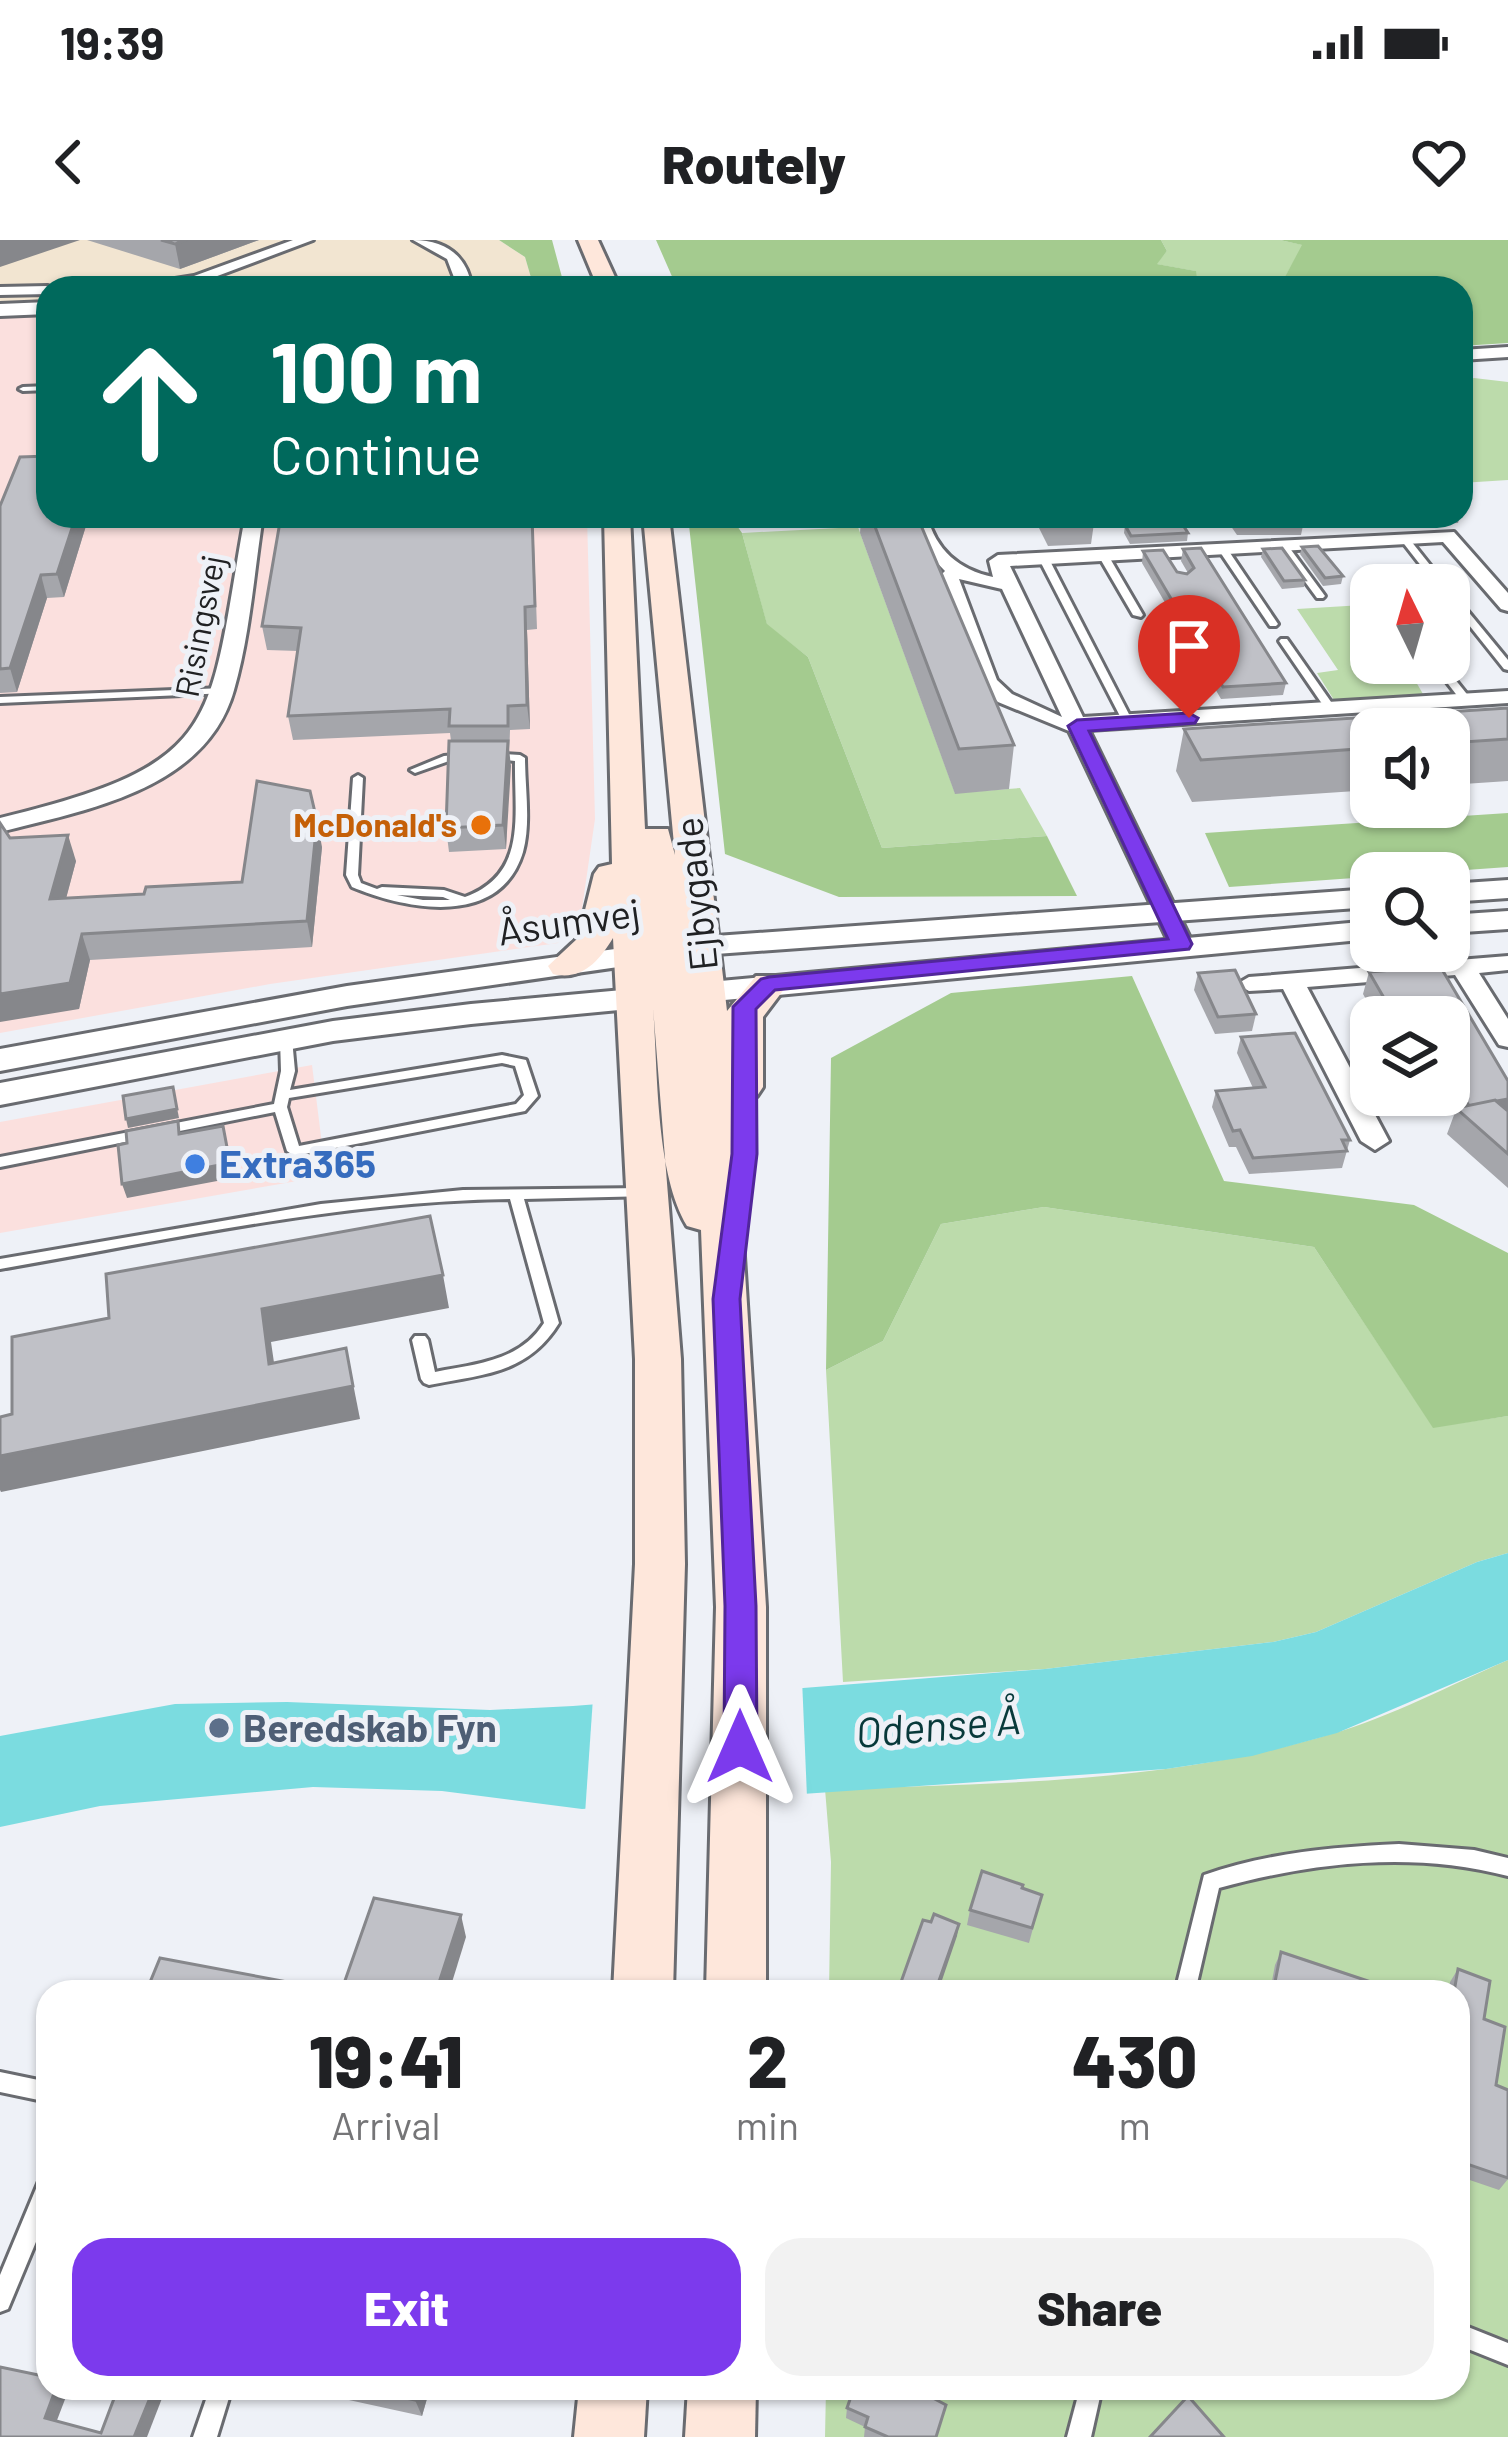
<!DOCTYPE html>
<html lang="en">
<head>
<meta charset="utf-8">
<style>
  body { margin:0; font-family:Barlow,sans-serif; background:#f2f2f2; color:#202124; height:100vh; display:flex; flex-direction:column; font-size:45px; white-space:nowrap }
  * { box-sizing:border-box; margin:0 }
  p { font-size:39px; color:#757577 }
  .icon { flex:none; width:66px; height:66px; fill:none; stroke:currentColor; stroke-width:2; stroke-linecap:round; stroke-linejoin:round }
  .map { position:relative; flex:1; overflow:hidden }
  .sheet { position:absolute; left:36px; top:1740px; width:1434px; height:420px; display:flex; flex-direction:column; background:#fff; border-radius:36px; box-shadow:0 3px 9px #0004 }
  .sheet>* { flex:none }
  .guide { position:absolute; left:36px; top:36px; width:1437px; height:252px; border-radius:36px; box-shadow:0 3px 9px #0004; background:#00695c; color:#fff; overflow:hidden }
  .needle { width:78px; rotate:355deg }
  .buttons { position:absolute; left:1350px; top:324px; display:grid; gap:24px }
  .buttons a { display:grid; place-items:center; width:120px; height:120px; border-radius:24px; background:#fff; box-shadow:0 3px 9px #0004; font-size:60px }
  .pin { position:absolute; display:grid; place-items:center; width:102px; height:102px; color:#fff; margin:-123px -51px; border-radius:50% 50% 50% 0; rotate:-45deg; box-shadow:0 0 12px #0007 }
  .pin .icon { rotate:45deg }
  .me { position:absolute; width:132px; margin:-66px; rotate:0deg; stroke-linejoin:round; filter:drop-shadow(0 0 9px #0008) }
  .turn { display:flex; align-items:center; gap:42px; height:252px; padding:0 36px; font-size:54px }
  .turn .icon { width:156px; height:156px; stroke-width:2.5 }
  .turn b { display:block; font-size:84px; line-height:102px }
  .eta { display:flex; justify-content:space-evenly; align-items:center; height:204px; text-align:center }
  .eta b { font-size:72px; font-weight:800; line-height:84px }
  .button { display:flex; gap:24px; margin-top:auto; padding:24px 36px }
  .button a { flex:1; height:138px; border-radius:36px; background:#7c3aed; color:#fff; font-size:48px; font-weight:800; line-height:138px; text-align:center }
  .button a+a { background:#f2f2f2; color:#202124 }
  .status { display:flex; justify-content:space-between; align-items:center; height:84px; padding:0 60px; background:#fff; direction:ltr }
  .status svg { height:33px; fill:currentColor }
  header { display:flex; justify-content:space-between; align-items:center; height:156px; padding:0 36px; background:#fff; font-size:54px; font-weight:800 }
  .map>svg:first-child { display:block }
  .commercial { fill:#fbe0de }
  .education { fill:#f2e5d1 }
  .green { fill:#bcdbab }
  .forest { fill:#a4cb8f }
  .water { fill:#7bdce0 }
  .pier { fill:#eef1f7 }
  .lines { fill:none; stroke-linecap:round; stroke-linejoin:round }
  .service-casing { stroke:#696b70; stroke-width:6 }
  .minor-casing { stroke:#696b70; stroke-width:6 }
  .tertiary-casing { stroke:#696b70; stroke-width:6 }
  .secondary-casing { stroke:#696b70; stroke-width:6 }
  .service { fill:#fff; fill-rule:evenodd }
  .minor { fill:#fff; fill-rule:evenodd }
  .tertiary { fill:#fff; fill-rule:evenodd }
  .secondary { fill:#fee7db; fill-rule:evenodd }
  .wall { fill:#a5a6ab }
  .shaded-wall { fill:#86878b }
  .building { fill:#c0c1c7; stroke:#86878b; stroke-width:3 }
  .route { fill:#7c3aed; stroke:#51269a; stroke-width:3 }
  .food-dot { fill:#e8710a; stroke:#eef1f7; stroke-width:4.5 }
  .shop-dot { fill:#3f7fe0; stroke:#eef1f7; stroke-width:4.5 }
  .service-dot { fill:#5c6f8a; stroke:#eef1f7; stroke-width:4.5 }
  .labels { text-anchor:middle; stroke-width:10; stroke-linejoin:round; paint-order:stroke }
  .far-street-label { font-size:33px; fill:#202123; stroke:#eef1f7 }
  .far-food-label { font-size:33px; font-weight:bold; fill:#c56008; stroke:#eef1f7; text-anchor:end }
  .street-label { font-size:39px; fill:#202123; stroke:#eef1f7 }
  .shop-label { font-size:39px; font-weight:bold; fill:#366cbe; stroke:#eef1f7; text-anchor:start }
  .service-label { font-size:39px; font-weight:bold; fill:#4e5e75; stroke:#eef1f7; text-anchor:start }
  .water-label { font-size:42px; font-style:italic; fill:#08393a; stroke:#eef1f7 }
</style>
</head>
<body>
<div class="status"><b>19:39</b><svg viewBox="0 0 49 12"><path d="M0 12V9h3v3zM5 12V6h3v6zM10 12V3h3v9zM15 12V0h3v12zM26 1h20v11H26zM47 4h2v5h-2z"/></svg></div>
<header><svg class="icon" aria-label="back" viewBox="0 0 24 24"><path d="M15 5l-7 7 7 7"/></svg>Routely<svg class="icon" aria-label="heart" viewBox="0 0 24 24"><path d="M12 20l-8-8c-3-5 5-10 8-4 3-6 11-1 8 4z"/></svg></header>
<div class="map">
<svg width="1508" height="2197" viewBox="0 0 1508 2197">
  <rect width="100%" height="100%" fill="#eef1f7"/>
  <!-- commercial -->
  <g class="commercial">
    <path d="M48,76V276H587L595,579L580,682L558,703L270,744L0,793V77Z"/>
    <path d="M312,825L326,936L0,993V882Z"/>
  </g>
  <!-- education -->
  <path class="education" d="M0,0H499L525,17L534,48H48V61L0,62Z"/>
  <!-- green -->
  <g class="green">
    <path d="M1161,0H1280L1303,5L1279,48H1198L1195,31L1156,24L1167,11Z"/>
    <path d="M1474,138L1508,142V240L1461,243V142Z"/>
    <path d="M858,287L955,553L1020,548L1047,596L882,608L808,417L767,385L742,293Z"/>
    <path d="M1363,365L1371,376V423H1405L1423,454L1334,460L1317,433L1338,430L1297,369Z"/>
    <path d="M1044,967L1314,1007L1433,1187L1508,1176V1313L1477,1322L1316,1392L1273,1402L1045,1429L843,1442L826,1130L883,1101L941,984Z"/>
    <path d="M1508,1420V2197H825L826,2148H1458V1752H829L831,1622L825,1549C993,1544 1169,1543 1331,1494C1391,1477 1450,1445 1508,1420Z"/>
  </g>
  <!-- forest -->
  <g class="forest">
    <path d="M499,0H552L563,41L534,48L525,17Z"/>
    <path d="M656,0H1161L1167,11L1157,24L1196,31L1198,48H824L769,42L674,41Z"/>
    <path d="M1280,0H1508V103L1461,106V48H1279L1302,5Z"/>
    <path d="M688,276H730L742,293L767,384L808,417L882,608L1047,596L1077,656L839,657L725,614Z"/>
    <path d="M1508,573V627L1229,647L1205,593Z"/>
    <path d="M1132,736L1224,941L1414,965L1508,1013V1176L1433,1188L1314,1007L1044,967L941,984L883,1101L826,1130L831,818L951,753Z"/>
  </g>
  <!-- water -->
  <path class="water" d="M1508,1313V1420L1337,1493L1252,1516L1166,1529L582,1569L442,1551L313,1547L100,1566L0,1587V1496L175,1464L287,1462L490,1470L573,1466L1045,1429L1273,1402L1316,1392L1477,1322Z"/>
  <!-- pier -->
  <path class="pier" d="M802,1439L807,1557L585,1574L593,1458Z"/>
  <g class="lines">
    <defs>
      <g id="service">
        <path d="M48,146V150L23,151L19,149L23,147Z"/>
        <path d="M1401,296H1407L1446,345H1436L1401,300Z"/>
        <path d="M1280,303H1286L1325,356L1323,358H1317L1278,305Z"/>
        <path d="M1220,307H1226L1278,384L1276,386H1270L1218,309Z"/>
        <path d="M1100,313L1108,315L1143,375L1141,377L1133,375L1098,315Z"/>
        <path d="M1044,316L1049,319L1133,482L1132,484L1123,482L1039,319Z"/>
        <path d="M1449,351L1452,352L1508,420V430L1504,429L1449,360Z"/>
        <path d="M1281,399H1287L1336,469L1335,471H1327L1279,401Z"/>
        <path d="M1432,423H1442L1470,458V462H1462Z"/>
        <path d="M224,448L228,449V453L0,463V457Z"/>
        <path d="M492,513L520,515L525,518C525,548 531,583 523,612C500,688 407,670 352,647L346,635L353,538L358,535L363,538L358,635L361,643L377,649L382,647L444,650L465,657C528,634 514,575 515,521L488,518V514ZM397,655L443,657L450,660H423Z"/>
        <path d="M468,514L473,517L472,519L449,521L415,533L410,530L444,516Z"/>
        <path d="M286,795L292,799L295,831L290,850L502,815L526,820L538,856L525,871L520,872L294,916L287,911L275,872L0,927V917L274,864L281,831L280,799ZM502,823L515,826L524,855L516,864L299,906L287,867L289,858Z"/>
        <path d="M646,948L651,950L653,953L651,956L524,959L559,1083C528,1134 483,1134 429,1145L424,1143L421,1139L412,1100L415,1096H425L428,1100L435,1132C477,1124 520,1121 544,1083L510,959C339,961 169,1000 0,1029V1019L321,964L463,950Z"/>
        <path d="M1399,1604L1474,1610L1508,1618V1636C1412,1611 1314,1622 1219,1648L1195,1752H1175L1204,1635C1266,1613 1334,1607 1399,1604Z"/>
        <path d="M0,1832L48,1842V1862L0,1852Z"/>
        <path d="M48,1936V1973L8,2069L0,2072V2035L40,1939Z"/>
        <path d="M1458,2083L1508,2103V2125L1458,2105Z"/>
        <path d="M210,2148H232L217,2197H193Z"/>
        <path d="M1080,2148H1102L1091,2197H1067Z"/>
      </g>
      <g id="minor">
        <path d="M293,0H313L196,44L118,48L194,36Z"/>
        <path d="M413,0C445,0 467,15 472,48H458L447,19Z"/>
        <path d="M0,47L48,46L54,48H48V54L0,55Z"/>
        <path d="M1508,107V117L1461,120V110Z"/>
        <path d="M245,276H263C254,333 250,395 234,450C206,550 86,570 0,592V578C226,523 207,487 245,276Z"/>
        <path d="M909,276H927C936,310 959,330 993,337L989,321L998,315L1454,292L1508,353V371L1501,369L1443,302L1010,326L1083,477L1508,451V463L1089,490L1193,704L1190,709H1172L1069,491L998,462L981,447L937,339L945,331L919,304ZM959,339L1002,349L1062,477L1012,454L997,440Z"/>
        <path d="M1508,716V730L1479,733L1508,779V807L1499,805L1455,735L1307,747L1389,901L1375,910L1361,901L1283,749L1249,751L1237,744L1249,737Z"/>
      </g>
      <g id="tertiary">
        <path d="M48,62V74L0,76V64Z"/>
        <path d="M1508,640V658L1449,662V644Z"/>
        <path d="M1371,649V667L702,715L347,766L0,831V809L347,746L702,697Z"/>
        <path d="M1508,671V689L1449,693V675Z"/>
        <path d="M1371,681V699L471,784L333,801L0,865V843L333,781L471,764Z"/>
      </g>
      <g id="secondary">
        <path d="M578,0H598L620,48H598Z"/>
        <path d="M604,276H630L645,589H668L675,615L643,276H669L727,771L756,736H782L788,744L763,777V847L757,856L734,857L766,1367V1752H706L716,1367L701,990L687,986C655,932 658,830 653,767L681,1119L685,1324L673,1752H613L635,1324V1119L613,698C599,721 582,741 553,734L548,726L578,698L594,634L599,627L612,624Z"/>
        <path d="M579,2148H647L644,2197H574Z"/>
        <path d="M688,2148H756L755,2197H685Z"/>
      </g>
    </defs>
    <!-- service casing -->
    <use href="#service" class="service-casing"/>
    <!-- minor casing -->
    <use href="#minor" class="minor-casing"/>
    <!-- tertiary casing -->
    <use href="#tertiary" class="tertiary-casing"/>
    <!-- secondary casing -->
    <use href="#secondary" class="secondary-casing"/>
    <!-- service -->
    <use href="#service" class="service"/>
    <!-- minor -->
    <use href="#minor" class="minor"/>
    <!-- tertiary -->
    <use href="#tertiary" class="tertiary"/>
    <!-- secondary -->
    <use href="#secondary" class="secondary"/>
  </g>
  <!-- wall -->
  <g class="wall">
    <path d="M87,0H259L180,29Z"/>
    <path d="M0,266L48,276H89L64,357L47,358L17,452L0,453Z"/>
    <path d="M533,276L537,389L527,390L530,489L510,490L506,609L449,612L446,588L451,501L450,493L293,500L288,476L298,411L267,410L262,386Z"/>
    <path d="M824,276H917L1014,505L1009,549L955,554L860,293L861,279L826,281Z"/>
    <path d="M1033,276H1095L1091,304L1048,306Z"/>
    <path d="M1224,276H1305L1301,295H1237Z"/>
    <path d="M1412,276H1460L1458,283L1420,285Z"/>
    <path d="M1125,285L1188,293L1187,301L1130,304L1124,293Z"/>
    <path d="M1302,307L1343,336L1341,344L1323,346L1300,314Z"/>
    <path d="M1183,309L1286,443L1283,455L1221,459L1142,323L1143,311L1177,332L1188,333L1181,321Z"/>
    <path d="M1263,309L1305,340L1304,347L1282,349L1261,317Z"/>
    <path d="M1508,468V541L1449,545V489H1371V550L1192,562L1176,531L1184,489Z"/>
    <path d="M10,598L76,621L66,658L144,654L242,642L322,607L312,707L90,720L79,769Z"/>
    <path d="M1440,726L1508,841V948L1447,894L1454,875L1442,855H1449V777H1376L1363,754L1369,732Z"/>
    <path d="M1198,733L1256,774L1252,791L1215,794L1194,750Z"/>
    <path d="M1241,797L1350,900L1342,928L1249,934L1236,907H1229L1212,867L1216,851L1253,848L1237,813Z"/>
    <path d="M1022,1649L1042,1655L1029,1703L967,1685L970,1670Z"/>
    <path d="M1281,1712L1388,1752H1270L1275,1725Z"/>
    <path d="M1458,1729L1484,1779L1496,1845L1508,1850V1939L1499,1950L1458,1936V1752H1449L1450,1742Z"/>
    <path d="M294,2148H430L422,2176Z"/>
    <path d="M847,2168L936,2197H864L865,2187L846,2178Z"/>
  </g>
  <!-- shaded-wall -->
  <g class="shaded-wall">
    <path d="M0,0H80L0,27Z"/>
    <path d="M187,0H259L180,29L175,4Z"/>
    <path d="M76,276H89L64,357L57,334Z"/>
    <path d="M41,335L47,358L17,452L10,428Z"/>
    <path d="M525,367L527,390L530,489L527,465Z"/>
    <path d="M508,501L511,526L506,609L503,585Z"/>
    <path d="M317,581L322,607L312,707L307,681Z"/>
    <path d="M68,595L76,621L59,685L50,659Z"/>
    <path d="M82,694L90,720L79,769L0,782V754Z"/>
    <path d="M173,847L179,878L128,888L126,879Z"/>
    <path d="M1508,859V880L1469,866Z"/>
    <path d="M223,886L233,938L127,958L122,944Z"/>
    <path d="M443,1035L449,1068L271,1102L279,1157L269,1124L262,1069Z"/>
    <path d="M346,1108L360,1179L1,1252L0,1250V1216Z"/>
    <path d="M461,1675L466,1697L449,1752H436Z"/>
    <path d="M959,1684L957,1696L938,1752H935Z"/>
    <path d="M56,2148L69,2149L54,2188L45,2178Z"/>
    <path d="M154,2148H166L147,2197H134Z"/>
    <path d="M418,2148H430L422,2176L415,2160Z"/>
  </g>
  <!-- building -->
  <g class="building">
    <path d="M161,0H187L175,4Z"/>
    <path d="M48,216V276H76L57,334L41,335L10,428L0,429V266L20,217Z"/>
    <path d="M281,276H532L535,366L525,367L527,465L508,466V486H449L450,469L288,476L301,388L262,386Z"/>
    <path d="M871,276H917L1014,505L959,509Z"/>
    <path d="M1181,282L1188,293L1131,296L1125,285Z"/>
    <path d="M1318,306L1343,336L1325,338L1302,307Z"/>
    <path d="M1201,308L1286,443L1223,447L1143,311L1163,310L1177,332L1187,334L1194,328L1183,309Z"/>
    <path d="M1282,308L1305,340L1284,341L1263,309Z"/>
    <path d="M1508,468V499L1449,503V489H1371V508L1201,520L1184,489Z"/>
    <path d="M449,501H508L503,585L446,588Z"/>
    <path d="M257,541L310,551L317,581L307,681L82,694L70,743L0,754V583L10,598L68,595L50,659L144,654L146,647L242,642Z"/>
    <path d="M1440,726L1508,841V859L1469,866L1449,831V777H1395L1369,732Z"/>
    <path d="M1235,730L1256,774L1218,777L1198,733Z"/>
    <path d="M1295,793L1350,900H1342L1347,911L1253,918L1240,890L1233,891L1216,851L1265,847L1241,797Z"/>
    <path d="M173,847L177,869L126,879L123,856Z"/>
    <path d="M1495,860L1508,871V914L1456,868Z"/>
    <path d="M178,881L179,894L223,886L230,923L122,944L118,905L127,903L126,891Z"/>
    <path d="M430,976L443,1035L262,1069L269,1124L346,1108L353,1146L0,1216V1177L12,1174V1097L109,1078L106,1034Z"/>
    <path d="M982,1631L1023,1645L1022,1648L1042,1655L1032,1688L970,1670Z"/>
    <path d="M374,1658L461,1675L436,1752H341Z"/>
    <path d="M934,1674L959,1684L935,1752H900L901,1742L923,1680L931,1682Z"/>
    <path d="M1281,1712L1389,1748L1388,1752H1273Z"/>
    <path d="M160,1718L341,1752H146Z"/>
    <path d="M1458,1729L1490,1741L1484,1779L1505,1787L1496,1845L1508,1850V1938L1458,1921V1752H1454Z"/>
    <path d="M0,2127L48,2137V2148H56L45,2178L101,2193L118,2148H154L134,2197H0Z"/>
    <path d="M358,2148H418L415,2160Z"/>
    <path d="M854,2148H914L946,2165L936,2197H888L865,2187L868,2177L847,2168Z"/>
    <path d="M1188,2156L1224,2197H1150Z"/>
  </g>
  <!-- route -->
  <path class="route" d="M1189,473L1198,478L1195,483L1089,491L1192,704L1189,709L775,750L756,769L757,914L740,1059L756,1366L757,1507L752,1517L740,1522L729,1517L724,1507L725,1366L713,1059L732,914L733,767L761,739L769,737L1168,699L1068,486L1077,480Z"/>
  <!-- markers -->
  <circle class="food-dot" cx="481" cy="585" r="12"/>
  <circle class="shop-dot" cx="195" cy="924" r="12"/>
  <circle class="service-dot" cx="219" cy="1488" r="12"/>
  <g class="labels">
    <!-- far-street labels -->
    <g class="far-street-label">
      <text transform="translate(200 386) rotate(-79)" y="12">Risingsvej</text>
    </g>
    <!-- far-food labels -->
    <g class="far-food-label">
      <text x="457" y="597">McDonald's</text>
    </g>
    <!-- street labels -->
    <g class="street-label">
      <text transform="translate(696 654) rotate(-96)" y="14">Ejbygade</text>
      <text transform="translate(569 682) rotate(-8)" y="14">Åsumvej</text>
    </g>
    <!-- shop labels -->
    <g class="shop-label">
      <text x="219" y="938">Extra365</text>
    </g>
    <!-- service labels -->
    <g class="service-label">
      <text x="243" y="1502">Beredskab Fyn</text>
    </g>
    <!-- water labels -->
    <g class="water-label">
      <text transform="translate(938 1486) rotate(-5)" y="15">Odense Å</text>
    </g>
  </g>
</svg>
<div class="buttons">
<a><svg class="needle" viewBox="-14 -14 28 28"><path d="M0-13l5 13h-10z" fill="#e53935"/><path d="M0 13l5-13h-10z" fill="#757577"/></svg></a>
<a><svg class="icon" aria-label="sound" viewBox="0 0 24 24"><path d="M4 9h4l5-4v14l-5-4H4zM17 9q2 3 0 6"/></svg></a>
<a><svg class="icon" aria-label="search" viewBox="0 0 24 24"><circle cx="10" cy="10" r="6"/><path d="M15 15l6 6"/></svg></a>
<a><svg class="icon" aria-label="layers" viewBox="0 0 24 24"><path d="M12 4l9 5-9 5-9-5zM3 14l9 5 9-5"/></svg></a>
</div>
<div class="pin" style="left:1189px;top:478px;background:#d93025"><svg class="icon" aria-label="arrive" viewBox="0 0 24 24"><path d="M6 21V4h12l-3 4 3 4H6"/></svg></div>
<svg class="me" style="left:740px;top:1507px" viewBox="-20 -20 40 40"><path d="M0-17L14 15 0 8-14 15z" fill="#7c3aed" stroke="#fff" stroke-width="4"/></svg>
<div class="guide">
<div class="turn"><svg class="icon" aria-label="ahead" viewBox="0 0 24 24"><path d="M12 20V5M6 11l6-6 6 6"/></svg><div><b>100 m</b>Continue</div></div>
</div>
<section class="sheet">
<div class="eta">
<div><b>19:41</b><p>Arrival</p></div>
<div><b>2</b><p>min</p></div>
<div><b>430</b><p>m</p></div>
</div>
<div class="button"><a>Exit</a><a>Share</a></div>
</section>
</div>
</body>
</html>
